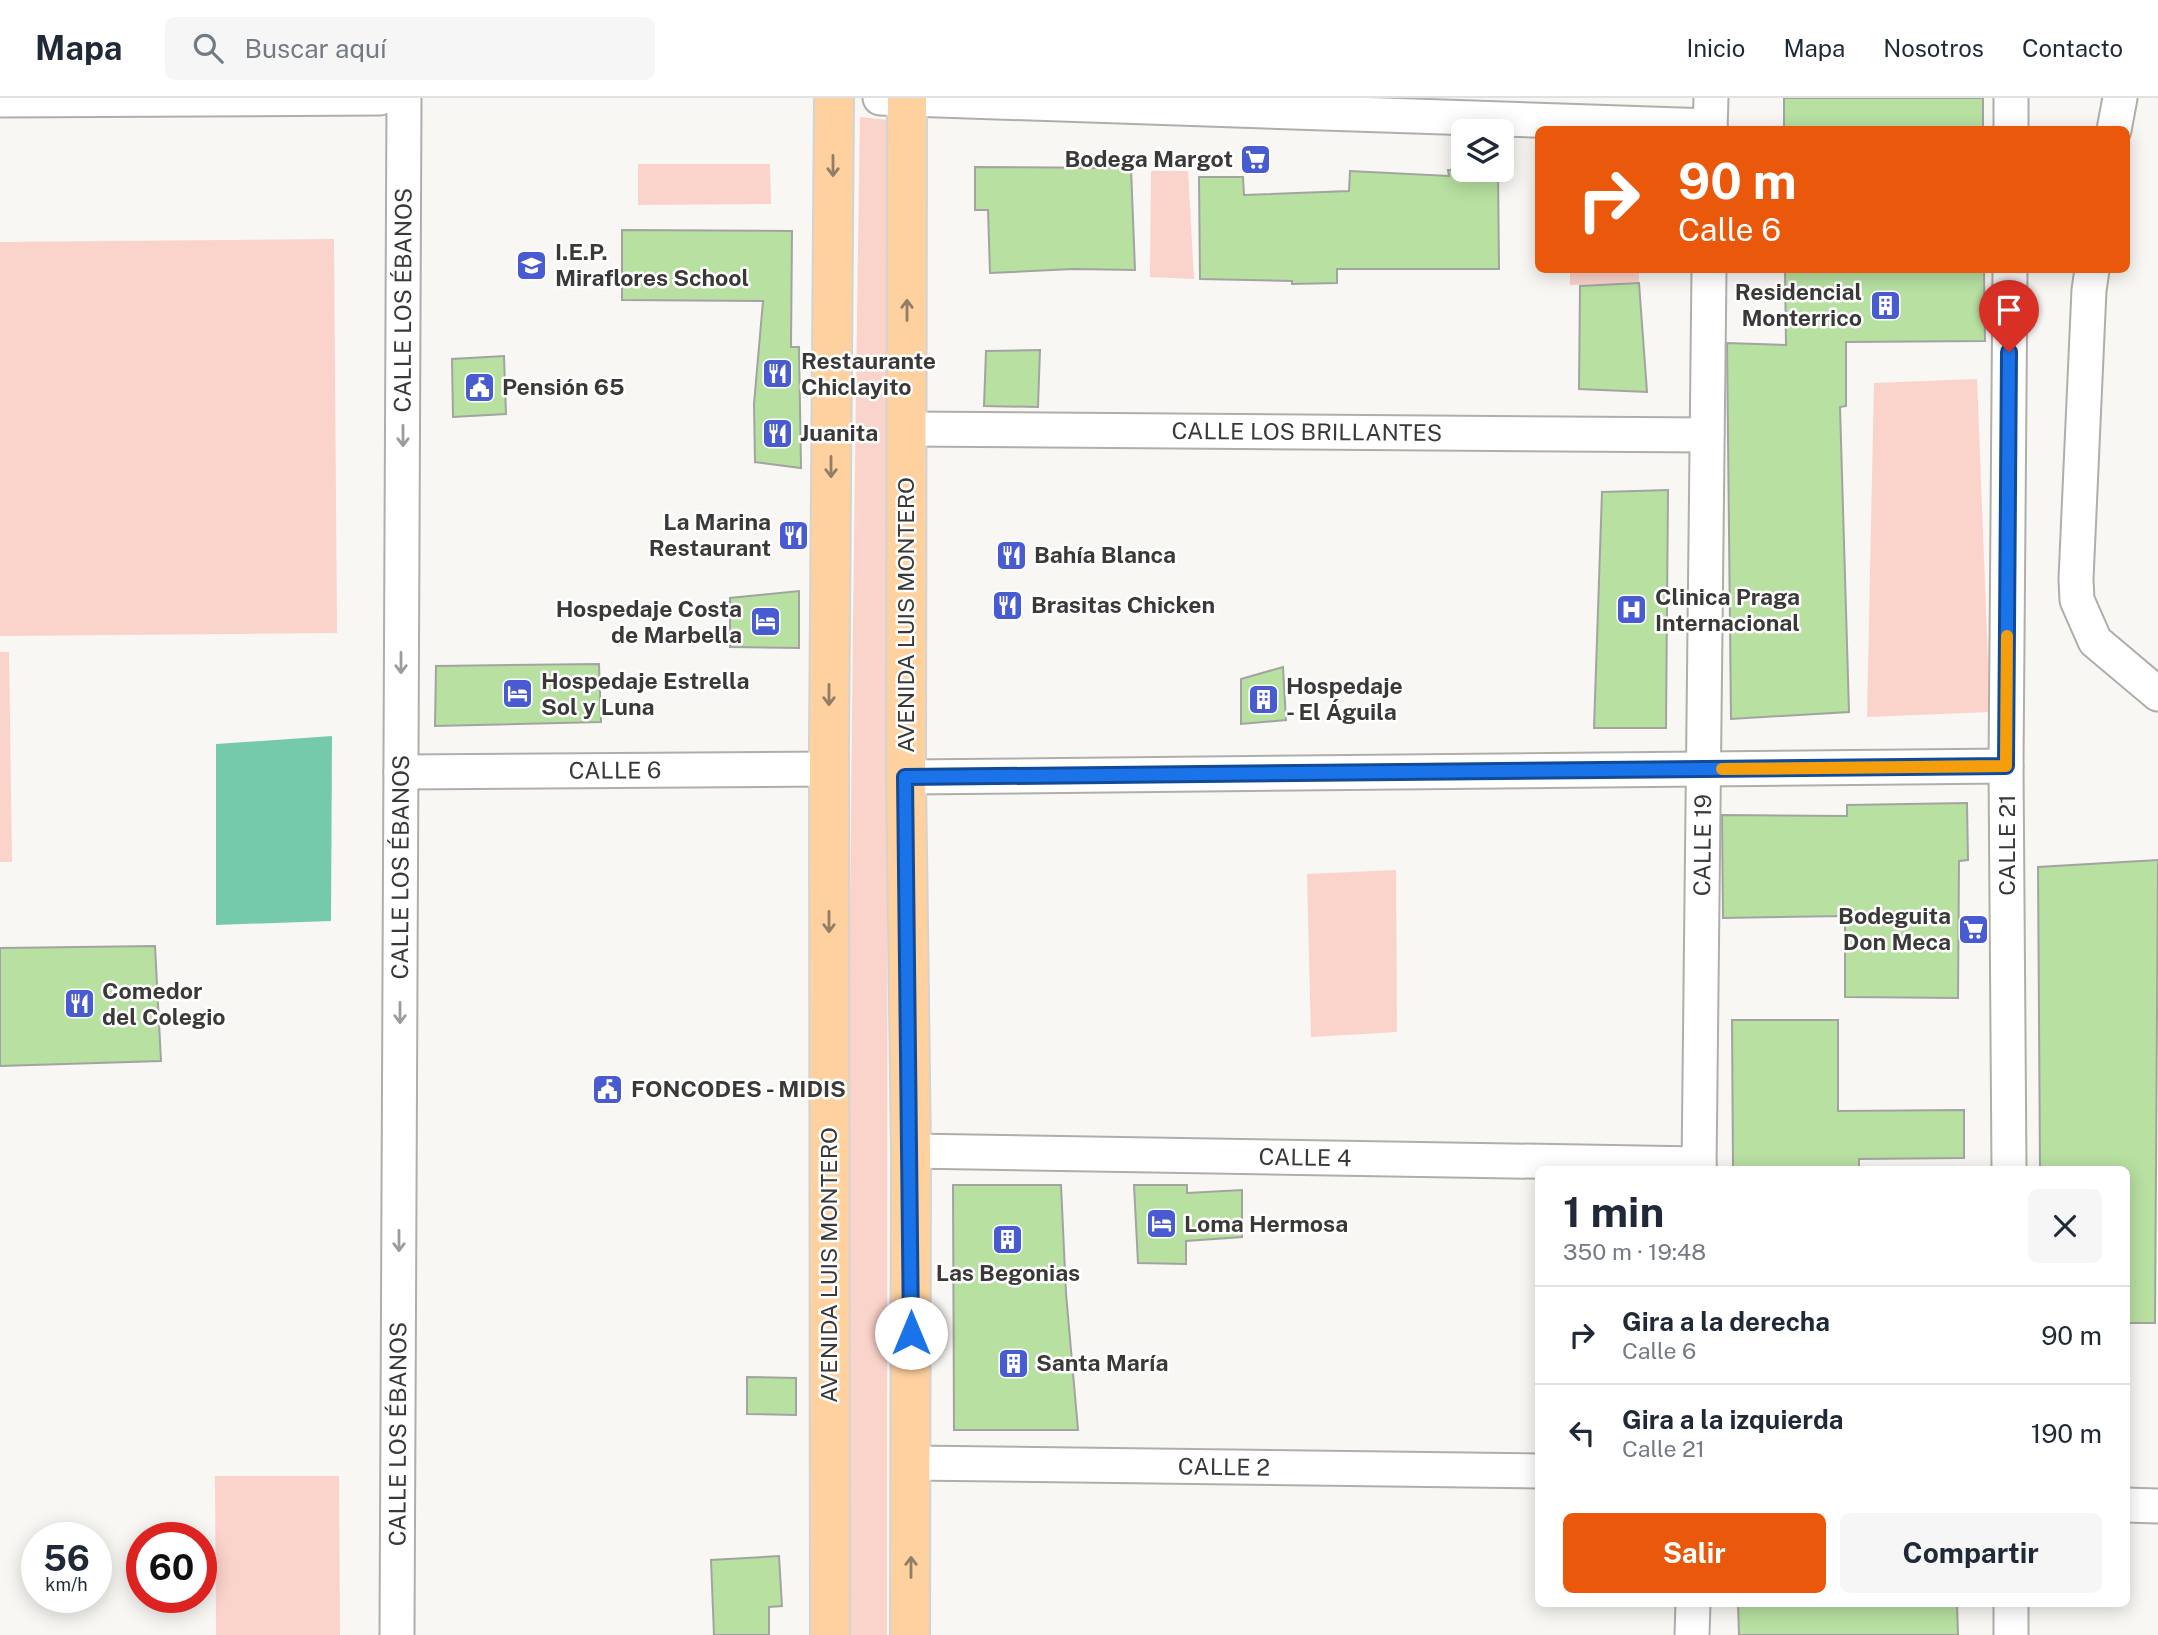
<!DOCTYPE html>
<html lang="es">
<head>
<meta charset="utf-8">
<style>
  body { margin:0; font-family:"Public Sans",sans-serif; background:#f6f6f7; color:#1f2937; height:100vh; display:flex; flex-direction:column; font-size:26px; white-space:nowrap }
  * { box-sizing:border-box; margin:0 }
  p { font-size:23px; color:#747a83 }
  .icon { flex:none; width:38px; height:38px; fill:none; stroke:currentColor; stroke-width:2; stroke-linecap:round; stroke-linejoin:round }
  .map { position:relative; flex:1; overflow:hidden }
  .sheet { position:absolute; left:1535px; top:1068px; width:595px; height:441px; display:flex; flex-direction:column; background:#fff; border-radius:10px; box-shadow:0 4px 18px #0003 }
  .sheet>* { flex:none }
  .top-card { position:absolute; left:1535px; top:28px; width:595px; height:147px; border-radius:10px; box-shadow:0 4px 18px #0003; background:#ea580c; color:#fff; overflow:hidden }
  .buttons { position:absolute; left:1451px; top:21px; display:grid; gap:14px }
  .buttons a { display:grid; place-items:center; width:63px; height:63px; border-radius:10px; background:#fff; box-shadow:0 4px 18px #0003; font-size:35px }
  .speed { position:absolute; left:21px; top:1424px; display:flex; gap:14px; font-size:35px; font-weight:700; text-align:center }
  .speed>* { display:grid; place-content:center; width:91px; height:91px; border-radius:50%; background:#fff; box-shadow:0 4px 18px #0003; line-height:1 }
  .speed small { font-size:18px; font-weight:400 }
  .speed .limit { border:10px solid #d22; background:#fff; color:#111 }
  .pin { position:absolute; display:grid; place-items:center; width:60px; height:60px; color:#fff; margin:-72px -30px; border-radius:50% 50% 50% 0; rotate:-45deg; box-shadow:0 0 7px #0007 }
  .pin .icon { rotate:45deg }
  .me { position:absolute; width:77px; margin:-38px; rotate:0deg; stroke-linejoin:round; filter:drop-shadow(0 0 5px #0008) }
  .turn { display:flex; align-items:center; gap:24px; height:147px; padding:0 28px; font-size:32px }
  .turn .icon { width:91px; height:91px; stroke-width:2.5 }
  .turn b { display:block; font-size:49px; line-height:60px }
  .round { display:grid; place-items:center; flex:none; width:74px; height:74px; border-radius:10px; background:#f6f6f7 }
  .overview { display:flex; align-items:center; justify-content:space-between; height:119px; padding:0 28px }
  h1 { font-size:42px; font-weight:700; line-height:52px }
  .cta { display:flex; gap:14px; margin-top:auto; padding:14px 28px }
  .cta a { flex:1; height:80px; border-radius:10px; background:#ea580c; color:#fff; font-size:28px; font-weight:700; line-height:80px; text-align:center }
  .cta a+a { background:#f6f6f7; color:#1f2937 }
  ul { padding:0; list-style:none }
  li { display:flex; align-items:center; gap:21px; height:98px; padding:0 28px; border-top:2px solid #e0e1e3 }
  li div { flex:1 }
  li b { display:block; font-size:26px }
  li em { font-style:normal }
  header { display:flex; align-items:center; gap:42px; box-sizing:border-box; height:98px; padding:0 35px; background:#fff; border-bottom:2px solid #e0e1e3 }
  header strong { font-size:33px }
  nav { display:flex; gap:38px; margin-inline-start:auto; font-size:24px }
  .search { width:490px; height:63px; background:#f6f6f7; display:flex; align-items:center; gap:18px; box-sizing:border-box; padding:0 24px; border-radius:10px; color:#747a83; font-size:26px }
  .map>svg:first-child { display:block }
  .green { fill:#fad3cb }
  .water { fill:#76caac }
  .building { fill:#b7e0a1; stroke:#a2a4a1; stroke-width:2 }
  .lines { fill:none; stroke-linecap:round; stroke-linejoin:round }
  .street-casing { stroke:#afaeaa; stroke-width:37 }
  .primary-casing { stroke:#d4d3d3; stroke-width:42 }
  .street { stroke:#fff; stroke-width:33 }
  .primary { stroke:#fed19e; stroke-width:38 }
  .oneway { stroke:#927d66 }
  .oneway2 { stroke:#9c9c9c }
  .route-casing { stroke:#114b97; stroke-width:18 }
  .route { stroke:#1a73e8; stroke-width:12 }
  .slow { stroke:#f59e0b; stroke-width:12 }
  .labels { text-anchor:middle; stroke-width:5; stroke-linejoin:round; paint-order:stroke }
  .poi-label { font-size:23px; font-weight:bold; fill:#3a3938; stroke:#fff; text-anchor:start }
  .street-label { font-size:23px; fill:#3a3938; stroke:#fff }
</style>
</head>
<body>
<header>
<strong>Mapa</strong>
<div class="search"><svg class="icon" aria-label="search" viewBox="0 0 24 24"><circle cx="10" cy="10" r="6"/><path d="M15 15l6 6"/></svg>Buscar aquí</div>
<nav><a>Inicio</a><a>Mapa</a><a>Nosotros</a><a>Contacto</a></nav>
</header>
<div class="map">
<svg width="2158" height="1537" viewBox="0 0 2158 1537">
  <rect width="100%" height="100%" fill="#f8f7f3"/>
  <!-- green -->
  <g class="green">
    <path d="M860,19L888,22L887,1537H846C847,1031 852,525 860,19Z"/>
    <path d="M638,66H770L771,106L638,107Z"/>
    <path d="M1151,73H1188L1194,181L1150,179Z"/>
    <path d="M334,141L337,535L0,538V144Z"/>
    <path d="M1570,172H1639V185L1570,187Z"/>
    <path d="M1977,281L1990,614L1867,619L1874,285Z"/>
    <path d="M0,554H9L12,764H0Z"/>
    <path d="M1396,772L1397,934L1311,939L1307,776Z"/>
    <path d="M215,1378H339L340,1537H216Z"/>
  </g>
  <!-- water -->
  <path class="water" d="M332,638L331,823L216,827V646Z"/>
  <!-- building -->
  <g class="building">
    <rect x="1784" y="0" width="199" height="32"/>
    <path d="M975,69L1131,70L1135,172L1073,171L990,175L988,112H975Z"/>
    <path d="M1448,72H1498L1499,171H1337V185L1292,186V183L1200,181L1199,79H1243L1244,97L1349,93L1350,73L1449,78Z"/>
    <path d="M622,132L792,133L791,249H799L801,370L755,364L754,306L763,203L622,202Z"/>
    <path d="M1785,172H1984L1985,243L1846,244V308L1840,309L1849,614L1731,621L1727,245L1786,247Z"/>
    <path d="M1639,185L1647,294L1579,291L1580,188Z"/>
    <path d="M1040,252L1038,309L984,308L986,253Z"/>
    <path d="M504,258L506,316L453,319L452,261Z"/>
    <path d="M1668,392L1666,630H1594L1602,394Z"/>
    <path d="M799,493V550L730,549V500Z"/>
    <path d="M599,566L601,624L435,628L436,568Z"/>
    <path d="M1283,569L1286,622L1241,626V581Z"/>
    <path d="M1967,705L1968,762L1959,763L1958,900L1845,899V818L1723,820L1722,717L1847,718V707Z"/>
    <path d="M2158,762L2155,1225H2126V1071H2040L2038,769Z"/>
    <path d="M155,848L161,963L0,968V850Z"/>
    <path d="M1732,922H1838V1013L1964,1012V1060L1859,1061V1071H1733Z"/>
    <path d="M953,1087H1061L1066,1195L1078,1332H954Z"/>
    <path d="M1134,1087H1187V1095L1242,1092V1139L1186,1143V1166L1138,1165Z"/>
    <path d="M747,1279L796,1280V1317L747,1316Z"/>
    <path d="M779,1458L782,1508L769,1509V1537H714L711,1462Z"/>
    <path d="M1738,1505H1957L1958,1537H1739Z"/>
  </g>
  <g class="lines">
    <defs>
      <g id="street">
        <path d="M880,0L1710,28"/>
        <path d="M0,2L380,0"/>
        <path d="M1710,32L1711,0"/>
        <path d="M2011,32V0"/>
        <path d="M2114,32L2120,0"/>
        <path d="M2092,172L2089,192L2076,481L2077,502L2095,543L2158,596"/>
        <path id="s1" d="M906,331L1707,337"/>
        <path id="s2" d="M401,674L829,671"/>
        <path d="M906,679L2006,668"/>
        <path id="s3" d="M911,1053L1699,1066"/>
        <path id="s4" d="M1699,1071L1709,172"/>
        <path d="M2009,1071L2006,668L2010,172"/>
        <path id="s5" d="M911,1365L1538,1373"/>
        <path d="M2126,1407L2158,1408"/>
        <path d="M2011,1505V1537"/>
        <path id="s6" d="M397,1537L404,0"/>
        <path d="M1692,1537L1693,1505"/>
      </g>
      <g id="primary">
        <path d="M907,0L906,679L911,1053L910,1537"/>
        <path d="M830,1537L829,644L834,0"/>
      </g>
    </defs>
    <!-- street casing -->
    <use href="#street" class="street-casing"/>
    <!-- primary casing -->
    <use href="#primary" class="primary-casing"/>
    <!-- street -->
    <use href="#street" class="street"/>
    <!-- primary -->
    <use href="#primary" class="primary"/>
  </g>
  <!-- one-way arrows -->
  <defs><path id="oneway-shaft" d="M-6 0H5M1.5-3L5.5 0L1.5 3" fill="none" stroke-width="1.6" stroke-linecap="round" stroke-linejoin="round" transform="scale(1.75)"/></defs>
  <g class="oneway">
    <use href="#oneway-shaft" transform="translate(833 68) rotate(90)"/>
    <use href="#oneway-shaft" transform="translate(907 212) rotate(-90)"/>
    <use href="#oneway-shaft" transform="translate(831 369) rotate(90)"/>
    <use href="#oneway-shaft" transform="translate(829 597) rotate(90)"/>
    <use href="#oneway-shaft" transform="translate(829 824) rotate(90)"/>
    <use href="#oneway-shaft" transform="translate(911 1469) rotate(-90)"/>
  </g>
  <g class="oneway2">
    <use href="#oneway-shaft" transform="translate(403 338) rotate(90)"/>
    <use href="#oneway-shaft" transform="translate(401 565) rotate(90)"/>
    <use href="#oneway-shaft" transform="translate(400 915) rotate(90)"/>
    <use href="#oneway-shaft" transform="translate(399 1143) rotate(90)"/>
  </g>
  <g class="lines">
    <defs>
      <path id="route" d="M911,1235L905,679L2006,668L2009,254"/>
    </defs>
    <!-- route casing -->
    <use href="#route" class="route-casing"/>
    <!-- route -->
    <use href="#route" class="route"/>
    <!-- slow -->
    <path class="slow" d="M1722,671L2006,668L2007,538"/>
  </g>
  <!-- icons -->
  <defs>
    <symbol id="supermarket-square" viewBox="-11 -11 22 22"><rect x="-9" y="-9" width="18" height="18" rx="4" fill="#485bd0" stroke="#fff"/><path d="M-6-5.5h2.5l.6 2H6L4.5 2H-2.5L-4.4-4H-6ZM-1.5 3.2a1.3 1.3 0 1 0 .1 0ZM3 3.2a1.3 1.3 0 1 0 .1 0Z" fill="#fff"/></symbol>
    <symbol id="school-square" viewBox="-11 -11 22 22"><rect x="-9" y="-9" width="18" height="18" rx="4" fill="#485bd0" stroke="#fff"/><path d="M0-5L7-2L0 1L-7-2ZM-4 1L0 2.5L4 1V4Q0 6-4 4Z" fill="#fff"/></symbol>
    <symbol id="building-square" viewBox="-11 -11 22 22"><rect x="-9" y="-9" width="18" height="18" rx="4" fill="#485bd0" stroke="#fff"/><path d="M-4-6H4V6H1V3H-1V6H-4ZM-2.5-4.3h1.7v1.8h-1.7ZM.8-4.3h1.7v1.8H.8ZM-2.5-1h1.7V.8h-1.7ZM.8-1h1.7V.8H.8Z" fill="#fff"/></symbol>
    <symbol id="restaurant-square" viewBox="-11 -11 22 22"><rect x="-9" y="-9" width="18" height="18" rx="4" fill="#485bd0" stroke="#fff"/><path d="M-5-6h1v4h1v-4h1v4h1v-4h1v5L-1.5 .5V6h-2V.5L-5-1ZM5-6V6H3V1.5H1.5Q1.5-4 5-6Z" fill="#fff"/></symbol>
    <symbol id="civic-square" viewBox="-11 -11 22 22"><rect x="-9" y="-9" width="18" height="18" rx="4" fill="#485bd0" stroke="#fff"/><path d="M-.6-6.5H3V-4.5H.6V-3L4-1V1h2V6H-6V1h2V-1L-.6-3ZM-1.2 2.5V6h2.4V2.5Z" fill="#fff"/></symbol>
    <symbol id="hospital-square" viewBox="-11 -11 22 22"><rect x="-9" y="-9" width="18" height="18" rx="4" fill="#485bd0" stroke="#fff"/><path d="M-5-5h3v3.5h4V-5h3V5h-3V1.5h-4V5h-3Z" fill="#fff"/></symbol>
    <symbol id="hotel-square" viewBox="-11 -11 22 22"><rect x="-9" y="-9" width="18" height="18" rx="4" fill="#485bd0" stroke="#fff"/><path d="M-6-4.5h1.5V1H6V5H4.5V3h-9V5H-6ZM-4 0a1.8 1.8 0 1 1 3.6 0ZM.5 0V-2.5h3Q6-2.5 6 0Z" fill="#fff"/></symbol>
  </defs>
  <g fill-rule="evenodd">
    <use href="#supermarket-square" x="1238" y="44" width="35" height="35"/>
    <use href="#school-square" x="514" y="150" width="35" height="35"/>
    <use href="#building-square" x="1868" y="190" width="35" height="35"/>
    <use href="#restaurant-square" x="760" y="258" width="35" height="35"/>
    <use href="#civic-square" x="462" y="272" width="35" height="35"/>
    <use href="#restaurant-square" x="760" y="318" width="35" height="35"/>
    <use href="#restaurant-square" x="776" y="420" width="35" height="35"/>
    <use href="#restaurant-square" x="994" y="440" width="35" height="35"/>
    <use href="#restaurant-square" x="990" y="490" width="35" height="35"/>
    <use href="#hospital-square" x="1614" y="494" width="35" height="35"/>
    <use href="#hotel-square" x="748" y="506" width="35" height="35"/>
    <use href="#hotel-square" x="500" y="578" width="35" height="35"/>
    <use href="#building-square" x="1246" y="584" width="35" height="35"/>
    <use href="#supermarket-square" x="1956" y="814" width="35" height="35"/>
    <use href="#restaurant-square" x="62" y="888" width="35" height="35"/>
    <use href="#civic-square" x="590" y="974" width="35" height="35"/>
    <use href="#hotel-square" x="1144" y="1108" width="35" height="35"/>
    <use href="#building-square" x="990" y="1124" width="35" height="35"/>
    <use href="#building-square" x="996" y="1248" width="35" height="35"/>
  </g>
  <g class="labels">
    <!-- poi labels -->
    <g class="poi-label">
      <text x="1233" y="69" text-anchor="end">Bodega Margot</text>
      <text x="555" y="162">I.E.P.<tspan x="555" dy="26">Miraflores School</tspan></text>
      <text x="1862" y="202" text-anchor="end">Residencial<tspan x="1862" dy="26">Monterrico</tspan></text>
      <text x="801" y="271">Restaurante<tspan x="801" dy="26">Chiclayito</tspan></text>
      <text x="502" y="297">Pensión 65</text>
      <text x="800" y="343">Juanita</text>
      <text x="771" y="432" text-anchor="end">La Marina<tspan x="771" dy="26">Restaurant</tspan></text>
      <text x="1034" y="465">Bahía Blanca</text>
      <text x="1655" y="507">Clinica Praga<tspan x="1655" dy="26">Internacional</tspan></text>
      <text x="1031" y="515">Brasitas Chicken</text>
      <text x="742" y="519" text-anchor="end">Hospedaje Costa<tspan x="742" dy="26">de Marbella</tspan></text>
      <text x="541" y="591">Hospedaje Estrella<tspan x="541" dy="26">Sol y Luna</tspan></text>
      <text x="1286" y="596">Hospedaje<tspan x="1286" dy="26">- El Águila</tspan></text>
      <text x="1951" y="826" text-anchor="end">Bodeguita<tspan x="1951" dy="26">Don Meca</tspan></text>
      <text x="102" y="901">Comedor<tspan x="102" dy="26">del Colegio</tspan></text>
      <text x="631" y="999">FONCODES - MIDIS</text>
      <text x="1184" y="1134">Loma Hermosa</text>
      <text x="1008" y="1183" text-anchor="middle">Las Begonias</text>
      <text x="1036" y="1273">Santa María</text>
    </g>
    <!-- street labels -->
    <g class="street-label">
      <text dy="8" stroke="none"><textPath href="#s6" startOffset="1335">CALLE LOS ÉBANOS</textPath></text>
      <text dy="8" stroke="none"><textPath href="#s1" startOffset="401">CALLE LOS BRILLANTES</textPath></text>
      <text transform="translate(906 517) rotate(-90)" y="8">AVENIDA LUIS MONTERO</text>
      <text dy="8" stroke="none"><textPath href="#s2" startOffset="214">CALLE 6</textPath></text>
      <text dy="8" stroke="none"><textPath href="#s4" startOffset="324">CALLE 19</textPath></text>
      <text transform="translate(2007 747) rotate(-90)" y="8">CALLE 21</text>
      <text dy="8" stroke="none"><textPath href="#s6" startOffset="768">CALLE LOS ÉBANOS</textPath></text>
      <text dy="8" stroke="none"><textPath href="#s3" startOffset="394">CALLE 4</textPath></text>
      <text transform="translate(829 1167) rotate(-90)" y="8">AVENIDA LUIS MONTERO</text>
      <text dy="8" stroke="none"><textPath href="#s6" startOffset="201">CALLE LOS ÉBANOS</textPath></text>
      <text dy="8" stroke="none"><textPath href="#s5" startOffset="313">CALLE 2</textPath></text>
    </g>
  </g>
</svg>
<div class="buttons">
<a><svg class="icon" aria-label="layers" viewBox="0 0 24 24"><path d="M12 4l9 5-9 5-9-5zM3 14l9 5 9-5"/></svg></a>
</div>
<div class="speed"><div>56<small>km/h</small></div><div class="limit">60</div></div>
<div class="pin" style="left:2009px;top:254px;background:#d93025"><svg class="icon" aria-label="arrive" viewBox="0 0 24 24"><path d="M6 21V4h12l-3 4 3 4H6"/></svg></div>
<svg class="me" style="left:911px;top:1235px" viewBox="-20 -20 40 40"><circle r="19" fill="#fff"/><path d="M0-13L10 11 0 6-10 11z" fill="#1a73e8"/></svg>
<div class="top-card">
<div class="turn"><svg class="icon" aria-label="right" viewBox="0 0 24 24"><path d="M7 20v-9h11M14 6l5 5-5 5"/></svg><div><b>90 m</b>Calle 6</div></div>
</div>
<section class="sheet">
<div class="overview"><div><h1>1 min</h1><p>350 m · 19:48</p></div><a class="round"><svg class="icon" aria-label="close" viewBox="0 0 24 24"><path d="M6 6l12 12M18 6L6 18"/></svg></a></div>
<ul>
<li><svg class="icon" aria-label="right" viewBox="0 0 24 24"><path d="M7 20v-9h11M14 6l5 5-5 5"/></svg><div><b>Gira a la derecha</b><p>Calle 6</p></div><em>90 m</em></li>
<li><svg class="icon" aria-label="left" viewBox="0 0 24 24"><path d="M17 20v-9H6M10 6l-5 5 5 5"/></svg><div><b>Gira a la izquierda</b><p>Calle 21</p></div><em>190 m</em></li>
</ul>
<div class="cta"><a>Salir</a><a>Compartir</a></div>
</section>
</div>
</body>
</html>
